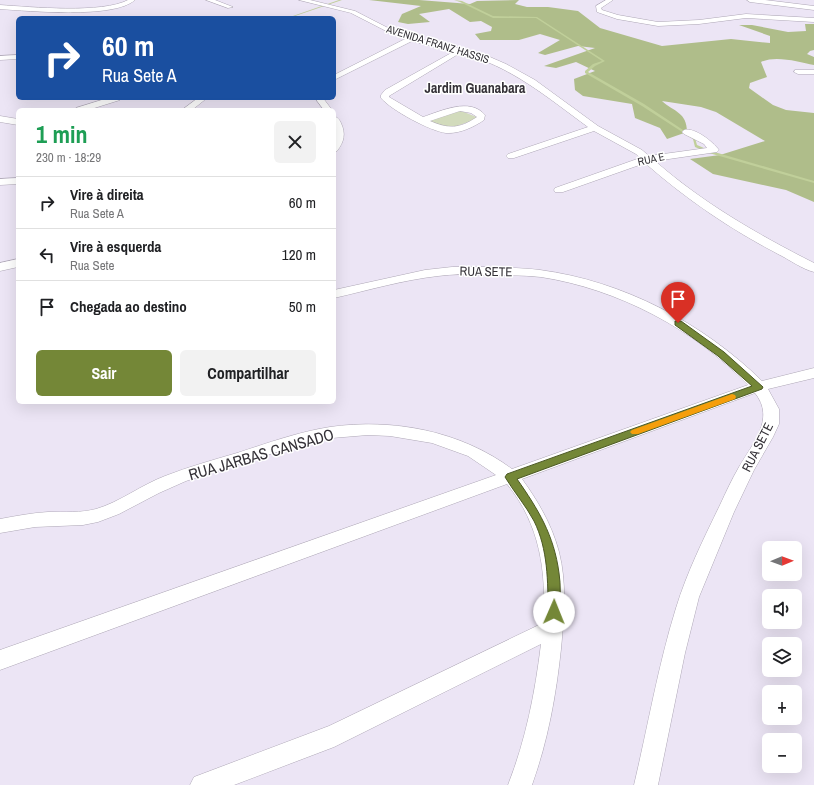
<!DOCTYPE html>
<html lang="pt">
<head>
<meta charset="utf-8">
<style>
  body { margin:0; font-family:"Archivo Narrow",sans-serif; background:#f2f2f2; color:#202124; height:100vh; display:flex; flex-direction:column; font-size:15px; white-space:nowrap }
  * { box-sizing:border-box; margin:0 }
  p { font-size:13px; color:#757577 }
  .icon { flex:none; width:22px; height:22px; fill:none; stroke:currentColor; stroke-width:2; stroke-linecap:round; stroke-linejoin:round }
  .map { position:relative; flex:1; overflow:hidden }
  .sheet { position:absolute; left:16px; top:108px; width:320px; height:296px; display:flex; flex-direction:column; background:#fff; border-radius:6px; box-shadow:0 4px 16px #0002 }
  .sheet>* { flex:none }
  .top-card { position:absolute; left:16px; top:16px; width:320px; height:84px; border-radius:6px; box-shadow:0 4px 16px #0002; background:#1a4fa0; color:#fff; overflow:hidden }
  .needle { width:26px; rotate:89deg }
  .controls { position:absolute; left:762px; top:541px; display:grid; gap:8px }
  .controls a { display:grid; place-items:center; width:40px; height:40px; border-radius:6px; background:#fff; box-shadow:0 4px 16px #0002; font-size:20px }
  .pin { position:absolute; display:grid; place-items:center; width:34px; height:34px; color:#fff; margin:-41px -17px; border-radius:50% 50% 50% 0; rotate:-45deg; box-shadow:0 0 4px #0007 }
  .pin .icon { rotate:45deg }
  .me { position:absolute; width:44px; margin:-22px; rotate:1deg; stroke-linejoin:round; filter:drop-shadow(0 0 3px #0008) }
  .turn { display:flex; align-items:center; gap:14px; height:84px; padding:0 20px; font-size:18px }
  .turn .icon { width:52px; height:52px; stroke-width:2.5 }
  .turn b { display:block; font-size:28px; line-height:34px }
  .round { display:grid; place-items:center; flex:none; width:42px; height:42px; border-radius:6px; background:#f2f2f2 }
  .summary { display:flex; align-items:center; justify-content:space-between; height:68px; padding:0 20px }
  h1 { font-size:24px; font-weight:700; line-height:30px; color:#1e9e55 }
  .button { display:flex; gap:8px; margin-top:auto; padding:8px 20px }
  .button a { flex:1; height:46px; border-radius:6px; background:#748737; color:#fff; font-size:16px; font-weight:700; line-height:46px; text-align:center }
  .button a+a { background:#f2f2f2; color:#202124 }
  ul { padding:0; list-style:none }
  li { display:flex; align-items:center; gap:12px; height:52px; padding:0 20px; border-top:1px solid #e0e0e0 }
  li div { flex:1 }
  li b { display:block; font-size:15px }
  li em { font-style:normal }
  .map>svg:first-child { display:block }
  .green { fill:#d2dbbc }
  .forest { fill:#afbd8a }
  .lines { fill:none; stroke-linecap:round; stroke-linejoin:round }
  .stream { fill:#c0cf9a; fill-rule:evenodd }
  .minor-casing { stroke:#aea7b6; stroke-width:1 }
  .minor { fill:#fff; fill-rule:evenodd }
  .route { fill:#748737; stroke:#4b5824 }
  .slow { fill:#f59e0b }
  .labels { text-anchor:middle; stroke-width:3; stroke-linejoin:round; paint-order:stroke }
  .far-street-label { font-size:11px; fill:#353238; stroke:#fff }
  .street-label { font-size:13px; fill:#353238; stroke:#fff }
  .far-district-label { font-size:14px; font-weight:bold; fill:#353238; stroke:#fff }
  .near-street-label { font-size:16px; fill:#353238; stroke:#fff }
</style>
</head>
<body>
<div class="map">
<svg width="814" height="785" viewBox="0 0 814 785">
  <rect width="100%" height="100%" fill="#ece5f5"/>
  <!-- green -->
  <path class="green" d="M459,110L479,118L449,129L429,121Z"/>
  <!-- forest -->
  <path class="forest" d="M369,0H419L470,4L477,1L519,0L515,4L527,7H548L578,11L600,28L662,46L731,39L770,43V36L739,25H752L788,32L806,31L805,24H814V50L810,51L807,54L814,57V65C799,62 776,55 761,62L767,77L750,83L749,88L773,105L786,110L814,113V202L786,190L713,174L690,159L720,155L765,141L716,112L701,107L662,101C674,112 687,112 687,132L667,139L660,128L635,118L632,104L583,96L575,90L574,79L595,71L576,62L556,68L544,66L595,48L578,46L545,55L538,53L560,40L540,34L519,40H480L475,34L491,31L492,27L481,21L470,22L449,9L419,14L430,22L408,24L398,22L402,14L421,6Z"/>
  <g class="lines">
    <!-- stream -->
    <g class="stream">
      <path d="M339,0H342L295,16H293Z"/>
      <path d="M454,0L462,1L493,16L537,17L605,61L595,66L588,72L644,104L695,138L697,145L711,151L814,181V183L709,153L695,147L693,139L642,106L585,73V71L593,64L602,61L536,18H493L460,2Z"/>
    </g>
    <defs>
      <g id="minor">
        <path d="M128,0H135C114,19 29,11 0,9V5C31,7 102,14 128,0Z"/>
        <path d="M206,0H215L233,7L228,8Z"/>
        <path d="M299,0H310L355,11L392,30L424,40L483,54L506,64L535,80L598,126L642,150L649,156L707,148L704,144L684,134L682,132L684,130C695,127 713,142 719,150L717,152L655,161C703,203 757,234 814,263V272C802,269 790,260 778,254C730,229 686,199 645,163L563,192H555L554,190L555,188L640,158L636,154L594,131L514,158H508L506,156L508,154L588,127C548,98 510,65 460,53L389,96V97L423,117C441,111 470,97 485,115L484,120C474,127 459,134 446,133C430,131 391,110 381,98V95L385,90L453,52L412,41L334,80V75L405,39L388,32L351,13ZM460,111L471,113L477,117C459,129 449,129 430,121Z"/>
        <path d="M606,0H613L601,8L602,10L618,15L658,22L699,20L746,14L814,18V22L746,18L699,24L658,26L617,19L597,12L596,6Z"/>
        <path d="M747,0H765L814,6V10L750,2Z"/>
        <path d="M18,55V59L0,60V56Z"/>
        <path d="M795,70H814V74H798L794,72Z"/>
        <path d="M108,98H121L120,100L88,110H75L76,108Z"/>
        <path d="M198,98H207L192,110H182Z"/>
        <path d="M315,98H323L332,110H324Z"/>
        <path d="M0,116L18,119V125L0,122Z"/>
        <path d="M334,116C338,118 339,119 341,123C346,134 344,142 337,151L334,152Z"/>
        <path d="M18,178V184L0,185V179Z"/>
        <path d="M18,259V267L0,271V263Z"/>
        <path d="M492,267C508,268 524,268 540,270C623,281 703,323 762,381L814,368V378L768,389L779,409V424L773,437L754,470L734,512L699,597L685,653L658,785H634C648,726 658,666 676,608C687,572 704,538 720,505C726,492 732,479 739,467C752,444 776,419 755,393L522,479C538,501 552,525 559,552C567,583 564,617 561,649C556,696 548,740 532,785H508C526,739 535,693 541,644L334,747L234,785H190L194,777L329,726L543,623C547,573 540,524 507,484L0,670V650L496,475L468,456L432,443L390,436L368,435L332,438L289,448L186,481L159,493L119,514L98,522L83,525L35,527L0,533V519C16,516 32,513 48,512C64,512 81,513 96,509C120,502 141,485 165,476C188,467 213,460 237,453C268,443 298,432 330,427C393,418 461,431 512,469L748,385C694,329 618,289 541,277C522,275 503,275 484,275C468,274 453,274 438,276C403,280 369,290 334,298V290L425,270L452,267Z"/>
      </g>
    </defs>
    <!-- minor casing -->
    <use href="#minor" class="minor-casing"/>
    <!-- minor -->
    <use href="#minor" class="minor"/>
  </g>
  <!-- route -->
  <path class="route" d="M675,321H681L724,352L763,387L762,389L517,479C538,509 554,535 559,573C561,585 560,599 560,612L558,616L554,618L549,616L548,612C548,582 548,549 534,521C526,506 514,492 505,477L507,474L752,386L718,356L675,325Z"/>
  <!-- slow -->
  <path class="slow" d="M732,394L735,395L736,397L735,399L638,434H632L630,432L632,430Z"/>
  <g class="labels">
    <!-- far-street labels -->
    <g class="far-street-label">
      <text transform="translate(438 44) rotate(17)" y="4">AVENIDA FRANZ HASSIS</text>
      <text transform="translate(651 159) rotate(-12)" y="4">RUA E</text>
    </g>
    <!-- street labels -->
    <g class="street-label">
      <text transform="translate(486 271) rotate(1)" y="5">RUA SETE</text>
      <text transform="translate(757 447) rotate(-63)" y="5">RUA SETE</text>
    </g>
    <!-- far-district labels -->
    <g class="far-district-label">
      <text x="475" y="93">Jardim Guanabara</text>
    </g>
    <!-- near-street labels -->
    <g class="near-street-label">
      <text transform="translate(261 454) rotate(-16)" y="6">RUA JARBAS CANSADO</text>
    </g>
  </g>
</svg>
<div class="controls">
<a><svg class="needle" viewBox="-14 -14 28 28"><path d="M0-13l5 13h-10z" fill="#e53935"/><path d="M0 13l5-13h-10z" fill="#757577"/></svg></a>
<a><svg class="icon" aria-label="sound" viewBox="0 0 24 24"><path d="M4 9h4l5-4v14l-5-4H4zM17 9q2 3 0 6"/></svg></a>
<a><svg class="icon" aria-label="layers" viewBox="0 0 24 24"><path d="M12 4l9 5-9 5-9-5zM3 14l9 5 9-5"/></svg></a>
<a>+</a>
<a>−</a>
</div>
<div class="pin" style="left:678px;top:323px;background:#d93025"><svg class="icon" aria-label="arrive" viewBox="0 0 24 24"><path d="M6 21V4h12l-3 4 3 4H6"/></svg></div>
<svg class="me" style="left:554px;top:612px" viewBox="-20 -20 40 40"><circle r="19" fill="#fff"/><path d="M0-13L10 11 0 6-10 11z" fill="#748737"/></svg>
<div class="top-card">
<div class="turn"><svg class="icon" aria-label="right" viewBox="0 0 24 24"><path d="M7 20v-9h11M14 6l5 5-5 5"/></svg><div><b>60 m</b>Rua Sete A</div></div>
</div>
<section class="sheet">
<div class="summary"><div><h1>1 min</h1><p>230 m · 18:29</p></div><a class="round"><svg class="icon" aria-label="close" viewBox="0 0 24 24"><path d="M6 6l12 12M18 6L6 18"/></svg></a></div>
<ul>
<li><svg class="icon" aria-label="right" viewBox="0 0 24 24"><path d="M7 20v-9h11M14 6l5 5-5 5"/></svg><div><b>Vire à direita</b><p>Rua Sete A</p></div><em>60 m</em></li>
<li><svg class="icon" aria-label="left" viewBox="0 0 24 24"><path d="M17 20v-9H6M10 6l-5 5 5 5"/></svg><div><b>Vire à esquerda</b><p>Rua Sete</p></div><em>120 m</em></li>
<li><svg class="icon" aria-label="arrive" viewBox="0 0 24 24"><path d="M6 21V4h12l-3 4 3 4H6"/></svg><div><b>Chegada ao destino</b></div><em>50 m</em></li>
</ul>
<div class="button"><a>Sair</a><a>Compartilhar</a></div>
</section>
</div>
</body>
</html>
